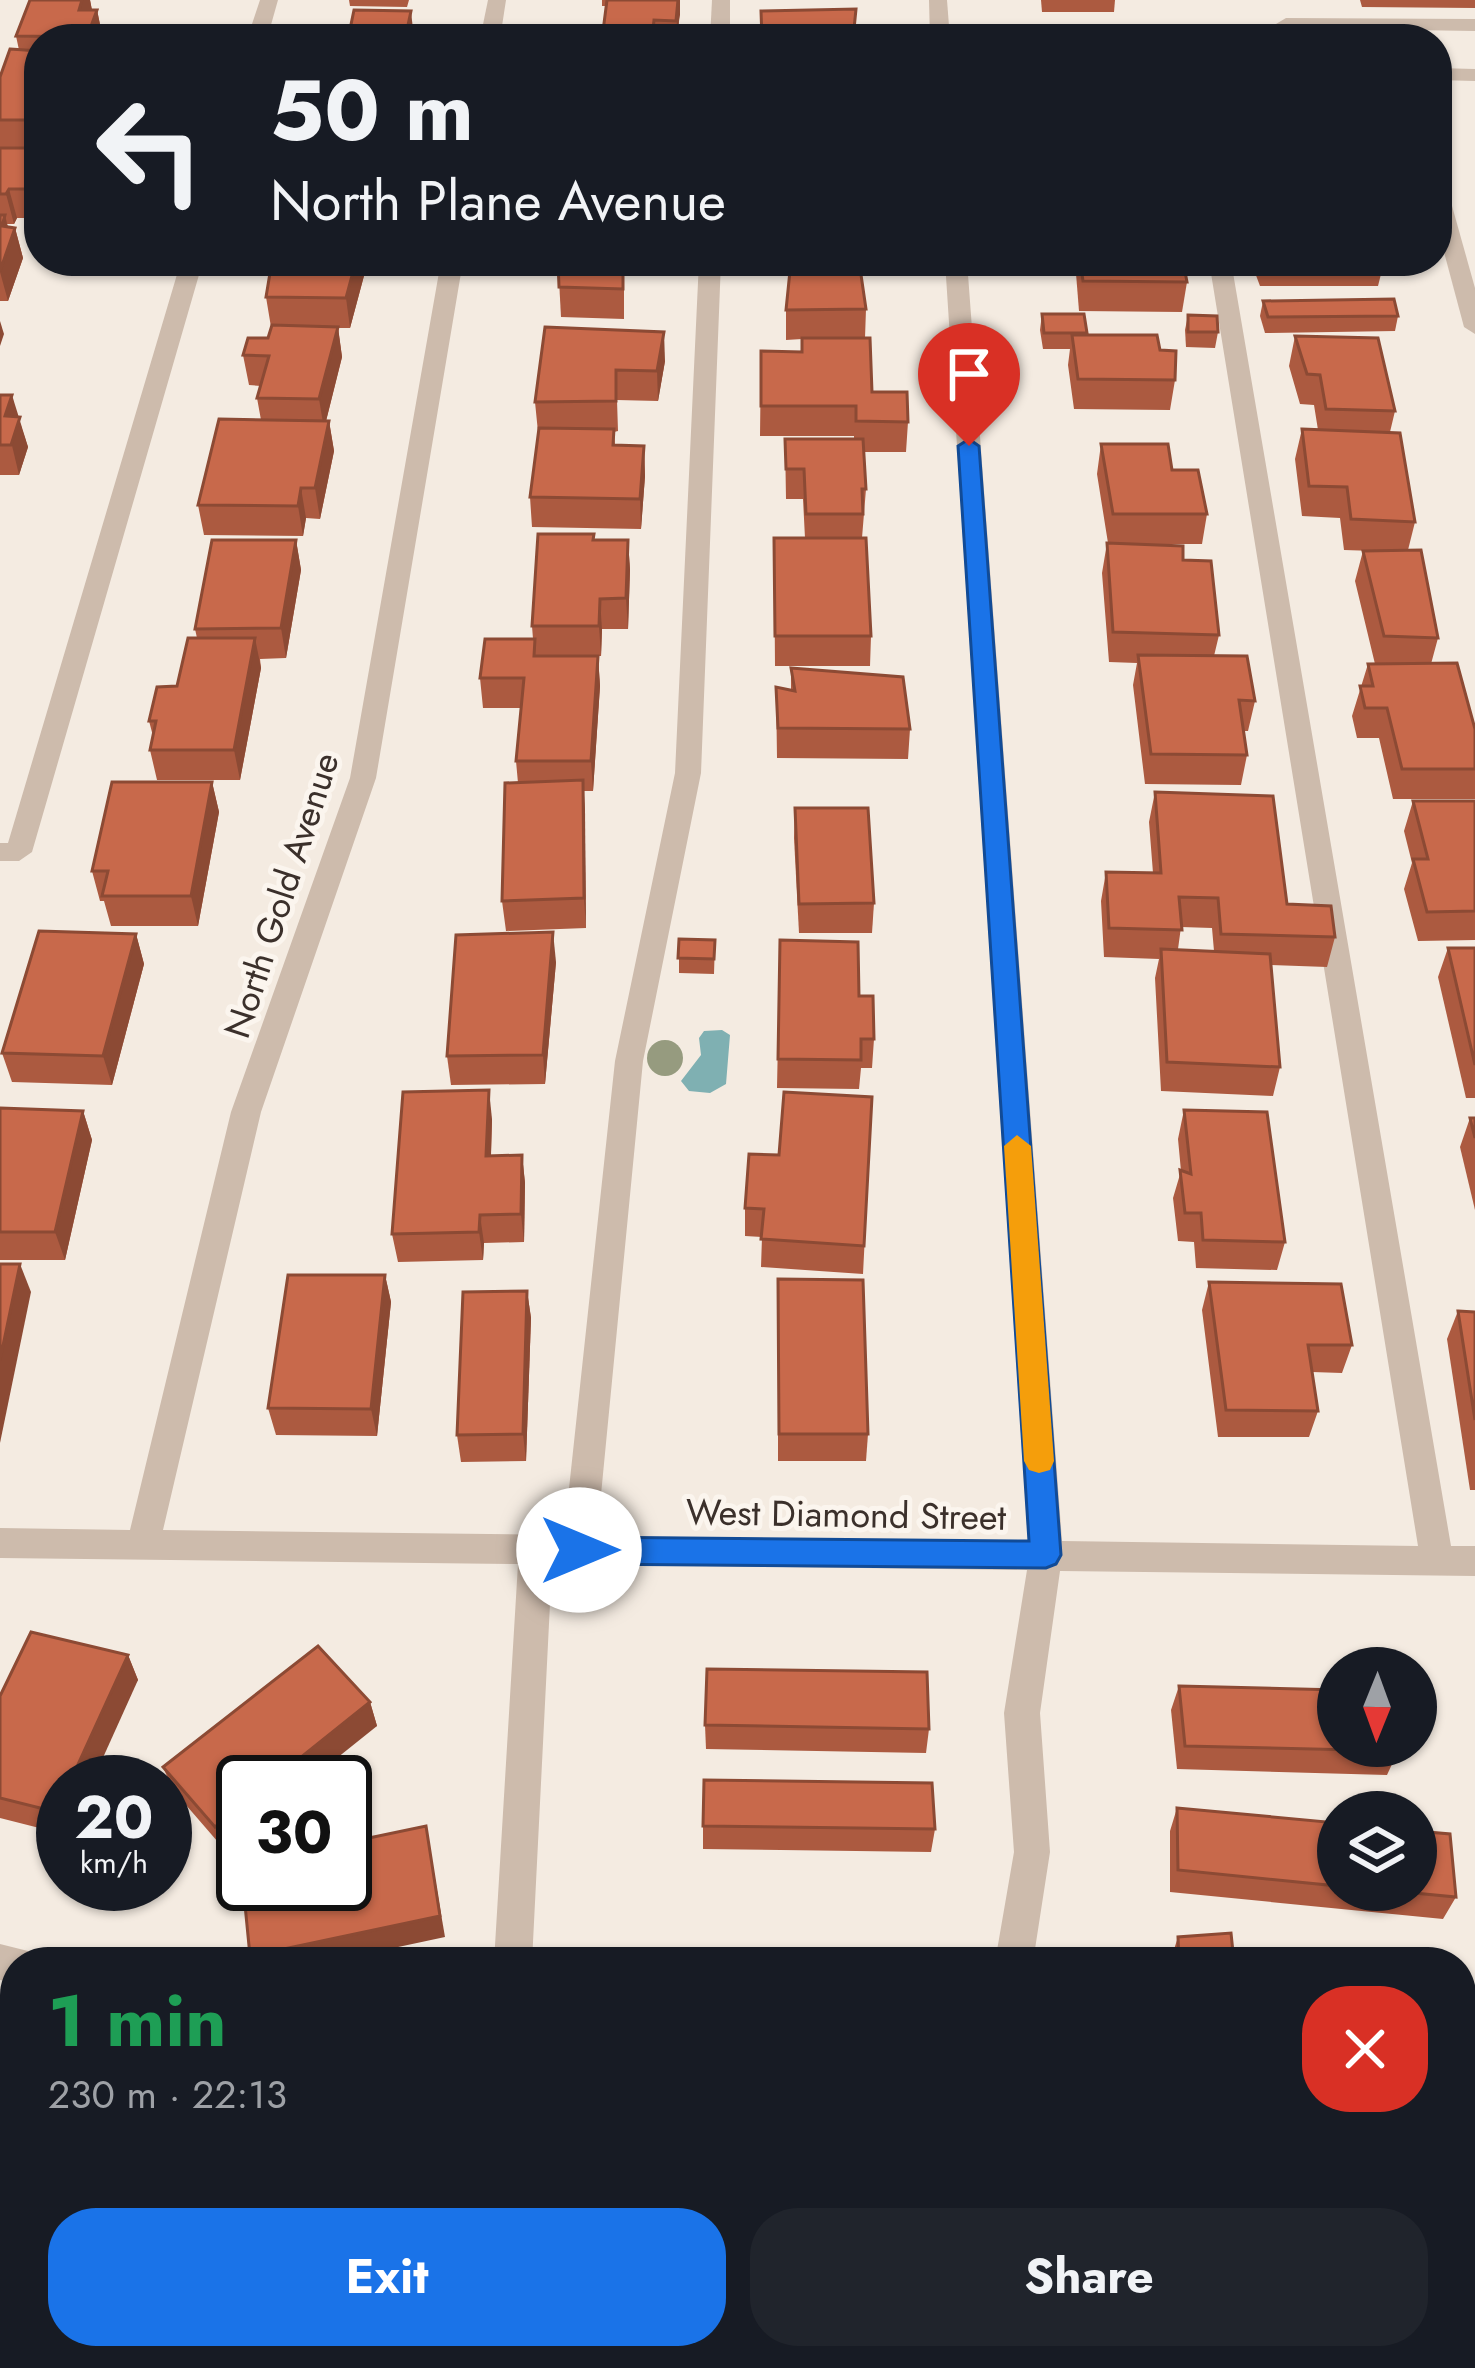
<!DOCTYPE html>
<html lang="en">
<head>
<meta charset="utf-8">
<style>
  body { margin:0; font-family:Jost,sans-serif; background:#20242c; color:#f1f3f6; height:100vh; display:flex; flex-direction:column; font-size:45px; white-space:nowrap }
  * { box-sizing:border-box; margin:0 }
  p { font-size:39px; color:#9ea1a6 }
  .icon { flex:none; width:66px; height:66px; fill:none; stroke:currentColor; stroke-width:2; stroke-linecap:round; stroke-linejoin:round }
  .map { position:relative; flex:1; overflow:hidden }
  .drawer { position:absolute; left:0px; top:1947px; width:1476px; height:423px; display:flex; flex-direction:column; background:#171b24; border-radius:48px 48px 0 0; box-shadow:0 3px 9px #0004 }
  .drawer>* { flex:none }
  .hud { position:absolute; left:24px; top:24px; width:1428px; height:252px; border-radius:48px; box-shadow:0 3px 9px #0004; background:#171b24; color:#f1f3f6; overflow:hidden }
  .needle { width:78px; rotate:181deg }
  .controls { position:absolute; left:1317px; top:1647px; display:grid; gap:24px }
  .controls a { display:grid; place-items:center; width:120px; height:120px; border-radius:50%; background:#171b24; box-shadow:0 3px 9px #0004; font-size:60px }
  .speed { position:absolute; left:36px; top:1755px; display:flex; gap:24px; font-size:60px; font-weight:700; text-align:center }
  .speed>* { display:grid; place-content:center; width:156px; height:156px; border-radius:50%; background:#171b24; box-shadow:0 3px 9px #0004; line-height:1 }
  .speed small { font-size:30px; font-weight:400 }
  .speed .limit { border:6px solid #111; border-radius:18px; background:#fff; color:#111 }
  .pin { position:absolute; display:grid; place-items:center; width:102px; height:102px; color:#fff; margin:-123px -51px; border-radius:50% 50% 50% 0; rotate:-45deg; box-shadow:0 0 12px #0007 }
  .pin .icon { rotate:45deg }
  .me { position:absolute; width:132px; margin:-66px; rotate:90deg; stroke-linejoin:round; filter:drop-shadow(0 0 9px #0008) }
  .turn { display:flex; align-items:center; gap:42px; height:252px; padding:0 48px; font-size:54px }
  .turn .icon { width:156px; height:156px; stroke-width:2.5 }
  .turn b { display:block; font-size:84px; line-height:102px }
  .round { display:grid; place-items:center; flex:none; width:126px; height:126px; border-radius:48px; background:#20242c }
  .headline { display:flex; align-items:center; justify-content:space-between; height:204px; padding:0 48px }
  h1 { font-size:72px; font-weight:700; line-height:90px; color:#1e9e55 }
  .button { display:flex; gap:24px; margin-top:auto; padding:24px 48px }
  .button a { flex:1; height:138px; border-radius:48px; background:#1a73e8; color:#fff; font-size:48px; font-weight:700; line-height:138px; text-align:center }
  .button a+a { background:#20242c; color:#f1f3f6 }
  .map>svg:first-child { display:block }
  .water { fill:#7fb0b2 }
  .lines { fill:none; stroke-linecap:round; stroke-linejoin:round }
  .minor { fill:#cdbbac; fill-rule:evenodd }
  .tree { fill:#969b7f }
  .wall { fill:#ac5a40; fill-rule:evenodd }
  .shaded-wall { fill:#8c4a34 }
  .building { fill:#c8694b; stroke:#8c4a34; stroke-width:3 }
  .route { fill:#1a73e8; stroke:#114b97; stroke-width:3 }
  .slow { fill:#f59e0b }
  .labels { text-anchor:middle; stroke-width:10; stroke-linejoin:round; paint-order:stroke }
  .street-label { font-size:36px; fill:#3b302b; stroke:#fbf5ee }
</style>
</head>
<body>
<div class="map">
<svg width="1475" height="2368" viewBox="0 0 1475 2368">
  <rect width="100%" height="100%" fill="#f4ebe1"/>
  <!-- water -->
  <path class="water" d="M722,1030L730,1035L726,1084L710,1093L689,1091L681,1081L701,1055L699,1038L704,1031Z"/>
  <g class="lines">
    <!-- minor -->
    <g class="minor">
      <path d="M260,0H278L267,39H247Z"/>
      <path d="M488,0H506L500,39H480Z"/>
      <path d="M712,0H730V39H710Z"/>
      <path d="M929,0H947L950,39H930Z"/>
      <path d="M1286,18L1475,19V31L1279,28L1276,24Z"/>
      <path d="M1437,68L1475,69V81L1437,80Z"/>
      <path d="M1437,182L1447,188L1475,288V334L1464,327L1437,226Z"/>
      <path d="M181,261H203L32,852L19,861H0V843H8Z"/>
      <path d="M441,261H463L376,778L261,1112L163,1530L564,1535L615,1061L675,773L699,261H721L701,773L643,1061L597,1536L1028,1541L945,261H967L1062,1541L1418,1546L1209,261H1231L1451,1546H1475V1576L1060,1571L1040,1713L1050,1852L1033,1962H995L1014,1852L1004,1713L1027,1570L552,1564L532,1962H494L518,1564L0,1558V1528L130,1530L231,1112L350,778Z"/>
      <path d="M0,1944L28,1951L33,1962H15V1982L0,1980Z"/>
      <rect x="1461" y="2308" width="14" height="40"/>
      <path d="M20,2355H62L60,2368H18Z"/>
      <rect x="470" y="2355" width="42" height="13"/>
    </g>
  </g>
  <!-- trees -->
  <circle class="tree" cx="665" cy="1058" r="18"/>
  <!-- wall -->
  <g class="wall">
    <path d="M90,0L92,10H97L103,39H39V218H17L14,224H7L8,227L15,228L23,258L8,301H0V77L19,50L16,36Z"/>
    <path d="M349,0H409L407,7L350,6Z"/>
    <path d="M602,0H680L678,39H602L606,6H602Z"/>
    <path d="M1041,0H1115L1114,12H1042Z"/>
    <path d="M1360,0H1475V8L1362,7Z"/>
    <path d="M558,261H624V319L561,317Z"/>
    <path d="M1075,261H1183L1187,282L1182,312L1079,311Z"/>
    <path d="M1256,261H1378L1382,270L1378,286H1260L1254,270Z"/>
    <path d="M365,272L350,328H338L342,357L326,421H329L334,451L320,519L306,518L303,536L204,535L198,505L261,420L257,398L261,386L249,385L243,355L268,338L271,327L266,297Z"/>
    <path d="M1263,301L1398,316L1395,331L1265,333L1260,316Z"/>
    <path d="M866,309L865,338L872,392L908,422L906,452H863L866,489L862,538L871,636L870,666H775L774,538H805L803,499H786L785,439H854V436H760L761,351L802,352V339L786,340V310Z"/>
    <path d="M1042,314H1084L1086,335L1160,350L1175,380L1170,410L1074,409L1068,365L1070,349H1043L1040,330Z"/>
    <path d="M1188,315L1218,332L1215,348L1186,347L1185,330Z"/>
    <path d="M545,327L665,361L658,401L617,400L618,431L614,432L615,445L644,446L645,476L641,529L532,527L530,497L538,432L535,402Z"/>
    <path d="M1295,336L1395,411L1390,432L1415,522L1408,550L1438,638L1431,664L1475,729V799H1393L1379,738H1357L1352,716L1368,664H1375L1355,581L1363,551H1375L1344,550L1340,518L1302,516L1295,459L1302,429L1318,430L1314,405L1300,404L1289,366Z"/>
    <path d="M0,395L18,417L28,447L19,475H0Z"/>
    <path d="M1101,444L1172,470L1207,514L1202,544H1139L1183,560L1219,635L1214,656L1255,701L1248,731H1244L1247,755L1241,785L1145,784L1133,685L1137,663L1109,662L1102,573L1107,543H1108L1097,474Z"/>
    <path d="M296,540L301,570L286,658L260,659L261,668L240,780H157L150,750L153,736L149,721L177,686L197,638L195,629Z"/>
    <path d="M594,540H628L630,570L628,629H602L601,656H598L600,686L593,791H584L586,928L506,931L502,901L518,783L516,761L521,708H483L480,678L533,639L532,626Z"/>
    <path d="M791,668L910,729L908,759L777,758L776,687L791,690Z"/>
    <path d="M212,782L219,812L198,926H111L104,901H100L92,871Z"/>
    <path d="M1155,792L1287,904L1335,937L1327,967L1271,965L1280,1067L1273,1096L1161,1091L1155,978L1159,959L1104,957L1101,901L1106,872L1153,873L1149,822ZM1181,927L1212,928L1214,951L1178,949Z"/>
    <path d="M1413,801H1475V940L1418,941L1404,889L1412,863L1404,831Z"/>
    <path d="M795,808L874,903L872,933H799L794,838Z"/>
    <path d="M136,934L144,964L112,1085L12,1082L2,1053Z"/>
    <path d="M679,939L715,940L714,974L679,973Z"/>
    <path d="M780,940L859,996L874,1039L872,1068H861L859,1089L777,1088Z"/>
    <path d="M1448,948H1475V1098H1466L1438,977Z"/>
    <path d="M556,962L545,1084L451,1085L447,1056Z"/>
    <path d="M872,1097L863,1274L761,1267L762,1237L745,1236V1208L779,1155Z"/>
    <path d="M0,1108L83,1111L92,1140L65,1260H0Z"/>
    <path d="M1184,1110L1285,1242L1277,1270L1196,1268L1194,1242L1178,1241L1173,1198L1181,1171L1178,1139Z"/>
    <path d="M1470,1118H1475V1210L1460,1147Z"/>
    <path d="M492,1119L491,1156L522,1155L525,1183L524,1242L484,1243L483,1260L398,1262L392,1234Z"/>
    <path d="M385,1275L391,1302L377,1436L276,1435L268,1408Z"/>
    <path d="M778,1279L868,1434L866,1461H778Z"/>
    <path d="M1209,1282L1352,1345L1342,1373L1312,1372L1318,1411L1309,1437H1218L1202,1310Z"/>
    <path d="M527,1291L531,1318L526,1461L461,1462L457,1435Z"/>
    <path d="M1458,1311L1475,1312V1490H1470L1447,1339Z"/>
    <path d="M128,1655L138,1680L63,1782V1834L0,1818V1696Z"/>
    <path d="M1179,1686L1398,1751L1387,1775L1177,1769L1171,1710Z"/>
    <path d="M370,1702L377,1726L243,1782V1834L224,1849L173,1790L163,1767Z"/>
    <path d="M705,1725L929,1729L926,1753L706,1749Z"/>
    <path d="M1177,1808L1338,1823V1890H1416L1456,1897L1443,1919L1170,1892V1831Z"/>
    <path d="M703,1826L935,1829L931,1852L703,1849Z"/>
    <path d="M1178,1937L1234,1962H1170Z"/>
    <path d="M107,2355H410L408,2364Z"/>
    <path d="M1344,2355H1424L1425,2368H1336Z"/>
  </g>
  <!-- shaded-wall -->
  <g class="shaded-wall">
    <path d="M82,0H90L93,16L85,39L79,10Z"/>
    <path d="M678,0H680V15L676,39Z"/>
    <path d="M97,10L103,39H88L87,37Z"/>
    <path d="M411,11L414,39H405Z"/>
    <path d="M9,189L17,218L14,224L6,194Z"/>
    <path d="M5,215L11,240L15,228L23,258L8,301L0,272L2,226Z"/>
    <path d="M356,261H363L365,272L350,328L346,298Z"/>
    <path d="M0,321L4,334L0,346Z"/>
    <path d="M338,327L342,357L324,429L319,399Z"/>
    <path d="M664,332L665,361L658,401L657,371Z"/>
    <path d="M12,395L28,447L19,475L5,416Z"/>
    <path d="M329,421L334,451L320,519L315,488Z"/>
    <path d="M644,446L645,476L641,529L640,499Z"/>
    <path d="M301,488L306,518L303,536L298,506Z"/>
    <path d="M296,540L301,570L286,658L281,628Z"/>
    <path d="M628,540L630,570L628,629L626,598Z"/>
    <path d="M600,599L602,629L601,656L599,626Z"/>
    <path d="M255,638L261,668L240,780L234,750Z"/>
    <path d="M598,656L600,686L593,791L591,761Z"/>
    <path d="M583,780L585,810L586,928L584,898Z"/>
    <path d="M212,782L219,812L198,926L191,896Z"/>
    <path d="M553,932L556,962L545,1084L543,1055Z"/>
    <path d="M136,934L144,964L112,1085L103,1056Z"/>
    <path d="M489,1090L492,1119L490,1184L486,1156Z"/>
    <path d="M83,1111L92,1140L65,1260L55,1232Z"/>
    <path d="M522,1155L525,1183L524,1242L521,1214Z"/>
    <path d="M480,1215L484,1243L483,1260L479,1232Z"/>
    <path d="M20,1264L31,1292L0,1443V1360Z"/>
    <path d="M385,1275L391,1302L377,1436L371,1409Z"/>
    <path d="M527,1291L531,1318L526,1461L523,1434Z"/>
    <path d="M128,1655L138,1680L92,1782H70Z"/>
    <path d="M370,1702L377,1726L307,1782H270Z"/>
    <path d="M63,1797V1825L56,1812Z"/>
    <path d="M243,1804V1834L224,1849L215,1827Z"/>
    <path d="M426,1826L445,1937L328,1962H252L250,1956Z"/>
    <path d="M0,2021L11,2038L0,2086Z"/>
  </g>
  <!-- building -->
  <g class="building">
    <path d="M30,0H82L79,10H97L87,37L16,36Z"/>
    <path d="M607,0H678L676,21L654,20L652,39H602Z"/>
    <path d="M856,9L853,39H762L761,11Z"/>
    <path d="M354,10L411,11L405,39H348Z"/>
    <path d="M10,49L39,51V120H0V77Z"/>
    <path d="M0,148H39V189H9L6,194H0Z"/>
    <path d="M0,215H5L2,226L15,228L0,271Z"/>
    <path d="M272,261H356L346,298L266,297Z"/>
    <path d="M558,261H623V289L559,287Z"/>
    <path d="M791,261H859L866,309L786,310Z"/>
    <path d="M1080,261H1183L1187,282L1083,281Z"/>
    <path d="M1259,261H1378L1382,270H1263Z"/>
    <path d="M1394,299L1398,316L1268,317L1263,301Z"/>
    <path d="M1042,314H1084L1087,333H1044Z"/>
    <path d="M1188,315L1217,316L1218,332H1188Z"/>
    <path d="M272,325L338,327L319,399L257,398L269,356L243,355L248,338H268Z"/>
    <path d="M545,327L664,332L657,371L616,370V401L535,402Z"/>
    <path d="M1072,335H1157L1160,350L1176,351L1175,380L1078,379Z"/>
    <path d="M1295,336L1378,338L1395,411L1326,409L1320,375L1307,374Z"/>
    <path d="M802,338H870L872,392H907L908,422L856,421V406H761V351L802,352Z"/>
    <path d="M0,395H12L5,416L20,417L11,445H0Z"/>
    <path d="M219,419L329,421L315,488H301L298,506L198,505Z"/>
    <path d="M539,428L614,429L613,445L644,446L640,499L530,497Z"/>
    <path d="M1302,429L1400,433L1415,522L1351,519L1347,487L1309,486Z"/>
    <path d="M785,439H863L866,489H862L863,514H806L804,469H786Z"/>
    <path d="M1101,444H1168L1172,470H1198L1207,514H1113Z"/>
    <path d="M538,534H594L593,540H628L626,598L600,599L599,626H532Z"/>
    <path d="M774,538H866L871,636H775Z"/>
    <path d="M212,540H296L281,628L195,629Z"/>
    <path d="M1107,543L1183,546V560L1211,561L1219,635L1113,632Z"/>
    <path d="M1421,550L1438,638L1384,636L1363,551Z"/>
    <path d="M188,638H255L234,750H150L156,721H149L157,687L177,686Z"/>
    <path d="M485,639H535L534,656H598L591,761H516L524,678H480Z"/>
    <path d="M1138,655L1247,656L1255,701L1239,700L1247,755L1151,754Z"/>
    <path d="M1457,663L1475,729V769H1402L1387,708H1365L1360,686H1373L1368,664Z"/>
    <path d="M791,668L903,677L910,729L778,728L776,687L795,691Z"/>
    <path d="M583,780L584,898L502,901L505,783Z"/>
    <path d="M112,782H212L191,896H102L108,871H92Z"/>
    <path d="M1155,792L1273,796L1287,904L1331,906L1335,937L1221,934L1218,898L1179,897L1182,930L1109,928L1106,872L1161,873Z"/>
    <path d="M1413,801H1475V911L1427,912L1413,859H1428Z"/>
    <path d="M795,808H868L874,903L799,904Z"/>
    <path d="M39,931L136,934L103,1056L2,1053Z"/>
    <path d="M553,932L543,1055L447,1056L456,935Z"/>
    <path d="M679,939L715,940L714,959L678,958Z"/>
    <path d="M780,940L858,942L859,996H873L874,1039H861V1060L778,1059Z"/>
    <path d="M1448,948H1475V1065Z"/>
    <path d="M1161,949L1270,954L1280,1067L1167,1062Z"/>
    <path d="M489,1090L486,1156L522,1155L521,1214L480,1215L479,1232L392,1234L403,1092Z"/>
    <path d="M784,1092L872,1097L864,1246L761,1239L764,1209L745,1208L749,1154L779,1155Z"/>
    <path d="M0,1108L83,1111L55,1232H0Z"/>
    <path d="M1184,1110L1267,1112L1285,1242L1203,1240L1201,1213H1185L1180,1170L1191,1174Z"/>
    <path d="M1470,1118H1475V1138Z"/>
    <path d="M0,1264H20L0,1360Z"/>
    <path d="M288,1275H385L371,1409L268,1408Z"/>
    <path d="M778,1279L863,1280L868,1434H779Z"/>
    <path d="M1209,1282L1341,1284L1352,1345H1308L1318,1411L1226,1410Z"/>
    <path d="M527,1291L523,1434L457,1435L463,1292Z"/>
    <path d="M1458,1311L1475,1312V1420Z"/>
    <path d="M31,1632L128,1655L70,1782H63V1797L56,1812L0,1798V1696Z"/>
    <path d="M318,1646L370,1702L270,1782H243V1804L215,1827L163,1767Z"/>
    <path d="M707,1669L927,1672L929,1729L705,1725Z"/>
    <path d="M1179,1686L1338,1690V1746H1397L1398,1751L1185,1746Z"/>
    <path d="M704,1780L932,1783L935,1829L703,1826Z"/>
    <path d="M1177,1808L1338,1823V1886L1178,1870Z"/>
    <path d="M426,1826L440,1916L250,1956L241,1864H243V1884H345V1843Z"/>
    <path d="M1416,1831L1450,1834L1456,1897L1383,1890H1416Z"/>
    <path d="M1231,1933L1234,1962H1179L1178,1937Z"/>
    <path d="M696,1949L899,1959V1962H695Z"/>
    <rect x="851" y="2355" width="72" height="13"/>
    <path d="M1348,2355H1424L1425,2368H1350Z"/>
  </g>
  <!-- route -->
  <path class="route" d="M969,439L979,446L1061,1555L1056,1564L1046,1568L579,1564L568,1560L564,1550L568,1541L579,1537L1029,1541L958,446Z"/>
  <!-- slow -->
  <path class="slow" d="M1017,1135L1031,1146L1054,1461L1050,1470L1039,1473L1029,1470L1024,1461L1004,1146Z"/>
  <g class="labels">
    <!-- street labels -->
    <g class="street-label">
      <text transform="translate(281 895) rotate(-72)" y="13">North Gold Avenue</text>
      <text transform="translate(846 1514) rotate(1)" y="13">West Diamond Street</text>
    </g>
  </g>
</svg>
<div class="controls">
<a><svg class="needle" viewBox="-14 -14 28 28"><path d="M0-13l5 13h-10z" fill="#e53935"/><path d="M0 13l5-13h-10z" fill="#9ea1a6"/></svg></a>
<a><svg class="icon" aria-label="layers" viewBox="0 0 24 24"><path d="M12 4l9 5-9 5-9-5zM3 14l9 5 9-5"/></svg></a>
</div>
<div class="speed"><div>20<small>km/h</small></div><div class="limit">30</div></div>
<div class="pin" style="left:969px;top:446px;background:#d93025"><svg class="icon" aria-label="arrive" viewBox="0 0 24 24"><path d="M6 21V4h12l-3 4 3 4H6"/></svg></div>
<svg class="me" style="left:579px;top:1550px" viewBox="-20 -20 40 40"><circle r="19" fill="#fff"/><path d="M0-13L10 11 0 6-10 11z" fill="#1a73e8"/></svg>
<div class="hud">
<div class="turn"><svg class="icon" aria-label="left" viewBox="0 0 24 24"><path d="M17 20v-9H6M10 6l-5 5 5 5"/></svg><div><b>50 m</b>North Plane Avenue</div></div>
</div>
<section class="drawer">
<div class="headline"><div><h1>1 min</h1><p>230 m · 22:13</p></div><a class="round" style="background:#d93025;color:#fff"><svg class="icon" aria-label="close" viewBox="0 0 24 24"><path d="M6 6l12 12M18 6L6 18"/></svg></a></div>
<div class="button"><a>Exit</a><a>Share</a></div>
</section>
</div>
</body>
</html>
